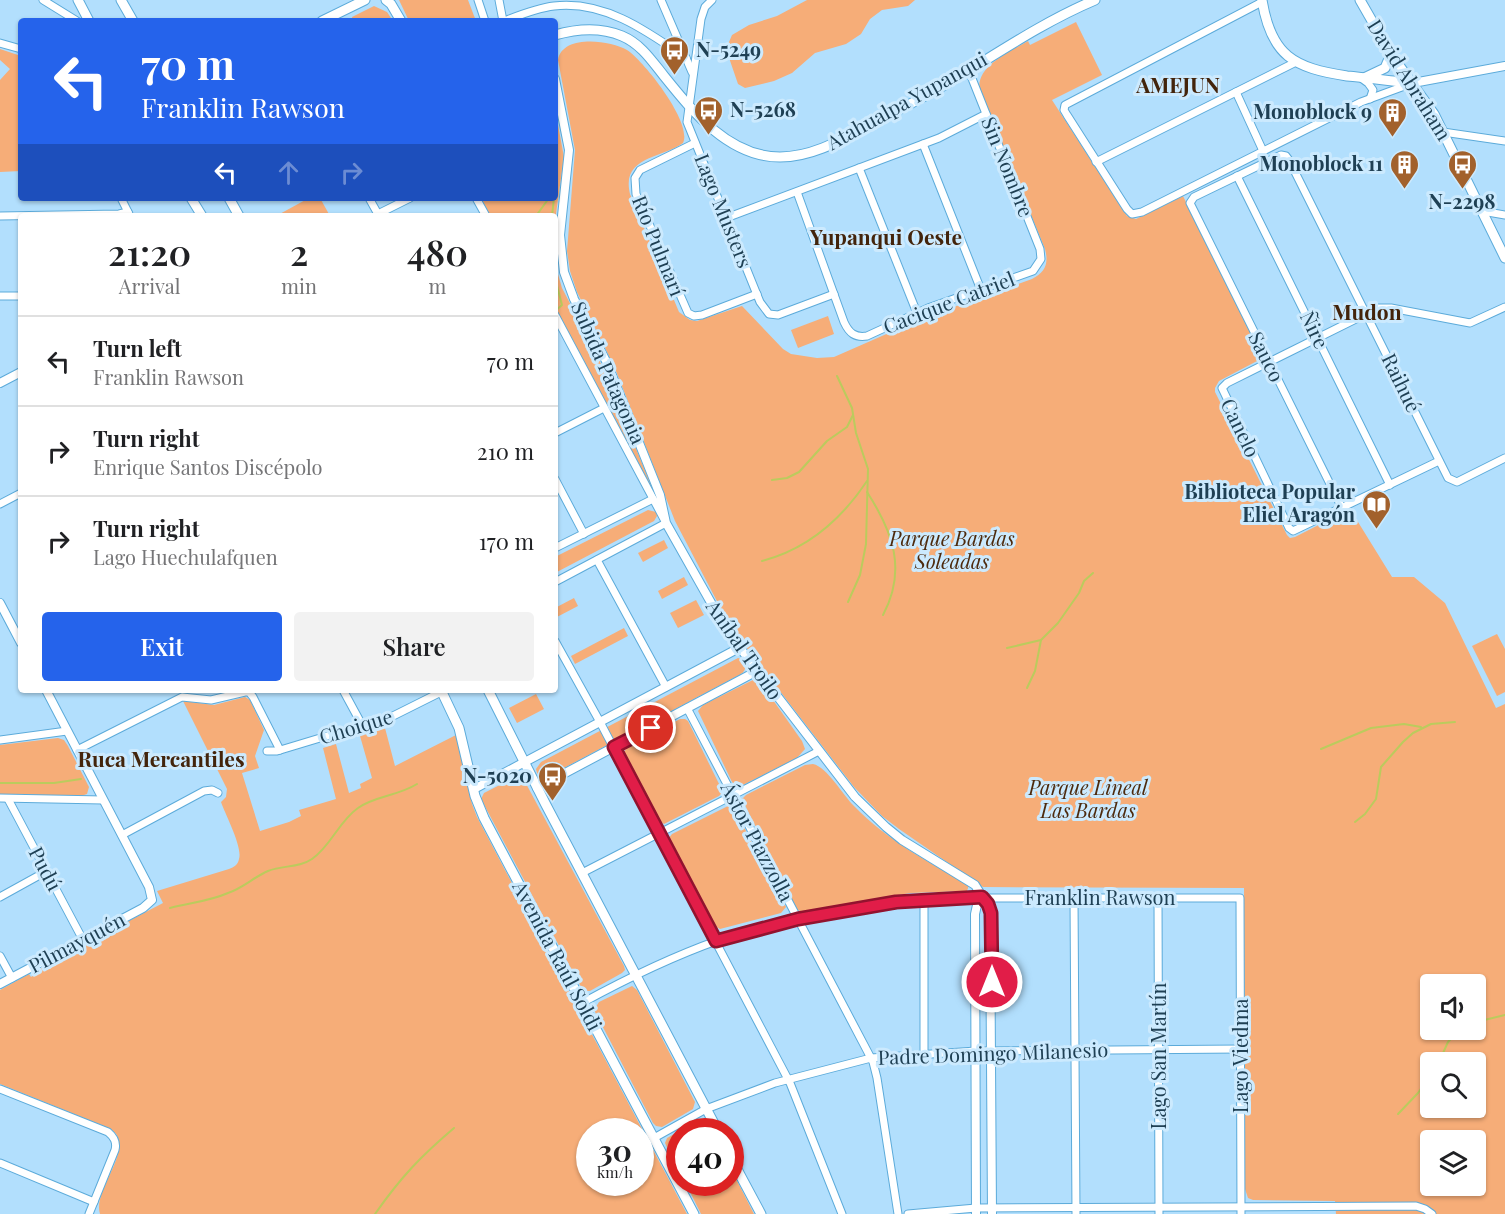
<!DOCTYPE html>
<html lang="en">
<head>
<meta charset="utf-8">
<style>
  body { margin:0; font-family:"Playfair Display",serif; background:#f2f2f2; color:#202124; height:100vh; display:flex; flex-direction:column; font-size:22px; white-space:nowrap }
  * { box-sizing:border-box; margin:0 }
  p { font-size:20px; color:#757577 }
  .icon { flex:none; width:33px; height:33px; fill:none; stroke:currentColor; stroke-width:2; stroke-linecap:round; stroke-linejoin:round }
  .map { position:relative; flex:1; overflow:hidden }
  .panel { position:absolute; left:18px; top:213px; width:540px; height:480px; display:flex; flex-direction:column; background:#fff; border-radius:6px; box-shadow:0 2px 4px #0004 }
  .panel>* { flex:none }
  .guide { position:absolute; left:18px; top:18px; width:540px; height:183px; border-radius:6px; box-shadow:0 2px 4px #0004; background:#2563eb; color:#fff; overflow:hidden }
  .buttons { position:absolute; left:1420px; top:974px; display:grid; gap:12px }
  .buttons a { display:grid; place-items:center; width:66px; height:66px; border-radius:6px; background:#fff; box-shadow:0 2px 4px #0004; font-size:30px }
  .speed { position:absolute; left:576px; top:1118px; display:flex; gap:12px; font-size:30px; font-weight:700; text-align:center }
  .speed>* { display:grid; place-content:center; width:78px; height:78px; border-radius:50%; background:#fff; box-shadow:0 2px 4px #0004; line-height:1 }
  .speed small { font-size:15px; font-weight:400 }
  .speed .limit { border:9px solid #d22; background:#fff; color:#111 }
  .pin { position:absolute; display:grid; place-items:center; width:51px; height:51px; color:#fff; margin:-26px; border:3px solid #fff; border-radius:50%; box-shadow:0 2px 6px #0007 }
  .me { position:absolute; width:66px; margin:-33px; rotate:0deg; stroke-linejoin:round; filter:drop-shadow(0 0 4px #0008) }
  .turn { display:flex; align-items:center; gap:21px; height:126px; padding:0 24px; font-size:27px }
  .turn .icon { width:78px; height:78px; stroke-width:2.5 }
  .turn b { display:block; font-size:42px; line-height:51px }
  .lanes { display:flex; align-items:center; height:57px; padding:0 24px; background:#0003; justify-content:center; gap:30px; direction:ltr }
  .lanes .off { opacity:.35 }
  .eta { display:flex; justify-content:space-evenly; align-items:center; height:102px; text-align:center }
  .eta b { font-size:36px; font-weight:600; line-height:42px }
  .button { display:flex; gap:12px; margin-top:auto; padding:12px 24px }
  .button a { flex:1; height:69px; border-radius:6px; background:#2563eb; color:#fff; font-size:24px; font-weight:600; line-height:69px; text-align:center }
  .button a+a { background:#f2f2f2; color:#202124 }
  ul { padding:0; list-style:none }
  li { display:flex; align-items:center; gap:18px; height:90px; padding:0 24px; border-top:2px solid #e0e0e0 }
  li div { flex:1 }
  li b { display:block; font-size:22px }
  li em { font-style:normal }
  .map>svg:first-child { display:block }
  .green { fill:#f6ad78; fill-rule:evenodd }
  .lines { fill:none; stroke-linecap:round; stroke-linejoin:round }
  .stream { stroke:#bbcb5d; stroke-width:2 }
  .minor-casing { stroke:#5cabda; stroke-width:9 }
  .tertiary-casing { stroke:#5cabda; stroke-width:10 }
  .secondary-casing { stroke:#5cabda; stroke-width:11 }
  .minor { stroke:#fff; stroke-width:7 }
  .tertiary { stroke:#fff; stroke-width:8 }
  .secondary { stroke:#fff; stroke-width:9 }
  .route-casing { stroke:#92132f; stroke-width:15 }
  .route { stroke:#e11d48; stroke-width:10 }
  .labels { text-anchor:middle; stroke-width:6; stroke-linejoin:round; paint-order:stroke }
  .poi-label { font-size:20px; font-weight:bold; fill:#1f4054; stroke:#cceafe; text-anchor:end }
  .street-label { font-size:20px; fill:#1f4054; stroke:#cceafe }
  .park-label { font-size:20px; font-style:italic; fill:#4d2a0d; stroke:#cceafe }
  .neighbourhood-label { font-size:21px; font-weight:bold; fill:#43240b; stroke:#cceafe }
</style>
</head>
<body>
<div class="map">
<svg width="1505" height="1214" viewBox="0 0 1505 1214">
  <rect width="100%" height="100%" fill="#b2dffd"/>
  <!-- green -->
  <g class="green">
    <path d="M399,0H468L476,21H409Z"/>
    <path d="M807,0H915L908,6L882,10L870,19L861,34L846,44L815,53L792,73L774,81L745,88L738,84L726,49L732,35L749,25L777,16Z"/>
    <path d="M374,6L387,12L393,21H353L352,17Z"/>
    <path d="M1076,22L1102,75L1052,100L1127,216L1136,219L1183,196L1260,353L1259,360L1219,381L1215,388V392L1287,535L1290,538L1295,537L1350,509L1392,577H1414L1445,603L1496,708L1505,704V1214H1336L1335,1201L1253,1200L1248,1198L1245,1189L1244,888L983,887L899,829L882,816L854,787L731,628L675,521L614,366L577,292L570,271L567,251L575,150L558,60C562,34 610,40 627,50C644,61 693,123 683,143C661,159 621,156 630,194L679,312L690,320L697,321L742,306L783,349L791,354L817,358L834,357L923,318L1032,279C1045,272 1049,264 1045,249L980,91C974,67 1011,51 1028,41L1030,45ZM1431,984H1476V1029H1431ZM1431,1062H1476V1107H1431ZM1431,1140H1476V1185H1431Z"/>
    <path d="M0,49L21,56V171L0,172V80L10,69L0,60Z"/>
    <path d="M555,109L564,157L555,221V216H490L481,198H555Z"/>
    <path d="M309,198H320L330,216H276Z"/>
    <path d="M555,264L562,288L598,357L656,497L555,308Z"/>
    <path d="M828,316L834,334L798,348L791,330Z"/>
    <path d="M648,510L656,512L657,516L654,521L555,573V557Z"/>
    <path d="M664,540L668,548L643,562L638,553Z"/>
    <path d="M684,577L688,585L662,599L658,591Z"/>
    <path d="M574,598L578,606L555,618V608Z"/>
    <path d="M696,600L704,615L678,628L670,613Z"/>
    <path d="M624,628L628,636L575,664L571,656Z"/>
    <path d="M1497,634L1505,649V692L1497,696L1472,646Z"/>
    <path d="M738,658C747,660 748,669 741,674L547,777C541,779 537,775 536,769L541,762Z"/>
    <path d="M755,679L761,683L802,741L805,749L797,758L743,785L736,786L732,782L698,711L703,705Z"/>
    <path d="M536,694L544,709L517,723L509,708Z"/>
    <path d="M245,697L250,700L264,730L255,756L259,768L242,773L260,831L289,822L301,816L299,810L336,799L323,748L336,744L349,793L361,788L360,784L372,778L360,736L385,728L395,766L456,735L472,804L477,817L687,1214H100C92,1189 137,1148 111,1129L0,1084V990L29,974L31,977L35,974L33,971L163,903L157,891L229,869C234,867 238,865 239,859C243,847 225,814 221,802L226,797L227,789L183,701L214,705ZM590,1131H640V1182H590Z"/>
    <path d="M680,719H685L688,721L723,792L719,796L664,824L658,820L624,752L627,747Z"/>
    <path d="M58,738L64,740L68,746L89,787L87,794L81,796L0,794V745Z"/>
    <path d="M813,764C827,767 843,795 854,806C887,840 928,862 969,885L967,891L910,893L804,912L797,910L742,799L746,795L805,765Z"/>
    <path d="M519,775L523,778L624,966L625,970L622,973L590,991H585L582,989L481,799L484,793Z"/>
    <path d="M728,806L735,810L786,907L781,913L720,929L713,925L668,839L672,834Z"/>
    <path d="M632,986L637,990L695,1102L693,1109L662,1127L656,1126L653,1123L594,1010L599,1002Z"/>
    <path d="M702,1119L705,1121L711,1131H680Z"/>
    <path d="M680,1131V1172H679L665,1143L667,1138Z"/>
    <path d="M731,1169L754,1214H701L685,1182H730Z"/>
  </g>
  <g class="lines">
    <!-- stream -->
    <g class="stream">
      <path d="M536,216L549,198"/>
      <path d="M552,216L554,198"/>
      <path d="M555,278L562,305L555,311"/>
      <path d="M837,376L852,408L856,433L868,469L866,544L860,575L848,602"/>
      <path d="M772,480L787,478L799,472L827,441L847,427L853,415"/>
      <path d="M867,492C893,532 907,570 883,615"/>
      <path d="M762,561C808,549 841,520 867,481"/>
      <path d="M1007,648L1041,640L1058,623L1079,593L1084,581L1093,573"/>
      <path d="M1027,688L1035,671L1041,640"/>
      <path d="M1321,749L1371,728L1404,724L1421,727"/>
      <path d="M0,783H54L81,779"/>
      <path d="M1355,822L1365,814L1376,799L1381,767L1403,742L1413,733L1431,724L1455,722"/>
      <path d="M170,908C190,903 210,901 228,893C243,888 254,877 268,871C283,865 299,868 312,859C331,846 339,821 358,808C374,796 398,796 417,784"/>
      <path d="M1429,985L1431,987"/>
      <path d="M1476,1022L1505,1015"/>
      <path d="M1439,1062L1448,1042L1460,1029"/>
      <path d="M1398,1114L1418,1093L1431,1074"/>
      <path d="M375,1214C401,1177 420,1157 454,1128"/>
    </g>
    <defs>
      <g id="minor">
        <path d="M43,0L77,21"/>
        <path d="M478,0L485,21"/>
        <path d="M499,0L503,21"/>
        <path d="M661,0L692,72"/>
        <path d="M712,0L705,7L701,19L687,122L760,302L769,314L778,315L834,294"/>
        <path d="M1262,2L1065,105L1064,110L1067,115L1127,209L1132,214L1142,212L1361,102L1410,84"/>
        <path d="M504,21C520,15 537,8 554,6C604,0 647,31 686,58"/>
        <path d="M0,43L21,49"/>
        <path d="M1361,78L1368,83L1373,90L1370,99"/>
        <path d="M1236,92L1263,151"/>
        <path d="M1443,132L1505,141"/>
        <path d="M695,143L640,170L635,178L636,194L688,313L694,316L702,315L757,294"/>
        <path d="M923,144L981,290"/>
        <path d="M1096,162L1296,62"/>
        <path d="M859,168L917,313"/>
        <path d="M1237,176L1390,485"/>
        <path d="M797,192L844,322C849,333 855,338 867,336L928,308L1033,271L1041,259L1040,249L969,71"/>
        <path d="M121,198L129,214"/>
        <path d="M369,198L379,216"/>
        <path d="M476,198L486,216"/>
        <path d="M1482,211L1505,215"/>
        <path d="M378,214L410,198"/>
        <path d="M0,216L119,214L128,212"/>
        <path d="M726,218L939,138L986,114"/>
        <path d="M0,296H21"/>
        <path d="M555,315L666,523L555,582"/>
        <path d="M555,433L604,408"/>
        <path d="M1439,461L1293,531L1289,528L1222,388L1227,383L1378,308H1391L1470,323L1505,307"/>
        <path d="M555,479L584,534"/>
        <path d="M0,504L21,493"/>
        <path d="M1342,508L1190,203L1194,197L1281,155L1286,156L1289,160L1448,478L1457,482L1505,458"/>
        <path d="M555,548L653,499"/>
        <path d="M597,560L666,687"/>
        <path d="M555,641L600,722L790,1083L842,1214"/>
        <path d="M343,690L362,725"/>
        <path d="M687,708L873,1062L877,1078L898,1214"/>
        <path d="M0,740L67,731"/>
        <path d="M77,750L182,697L211,700L245,692H249L253,697L280,750"/>
        <path d="M267,751H277L393,716L441,692"/>
        <path d="M0,798L103,800"/>
        <path d="M8,799L83,940"/>
        <path d="M122,835L204,791L212,790L218,793"/>
        <path d="M582,873L819,751"/>
        <path d="M0,897L47,871"/>
        <path d="M1074,898L1076,1214"/>
        <path d="M1158,898L1159,1214"/>
        <path d="M0,956L12,978"/>
        <path d="M582,1003C626,979 671,957 719,940C757,927 798,919 838,912C879,905 919,899 960,898H1240L1241,1214"/>
        <path d="M924,1053V899"/>
        <path d="M0,1089L108,1132C114,1137 117,1142 115,1150L89,1214"/>
        <path d="M654,1138L706,1109L775,1083L871,1058L976,1051L1241,1049"/>
        <path d="M0,1163L94,1202"/>
        <path d="M908,1214L976,1208L1416,1206L1425,1209L1432,1214"/>
      </g>
      <g id="tertiary">
        <path d="M555,79L569,150L560,235L564,272L574,299L607,363L660,495L666,523L727,631L855,797L886,827L902,840L975,885L990,909L992,1214"/>
        <path d="M1413,83L1505,66"/>
        <path d="M0,383L21,372"/>
        <path d="M0,603L21,643"/>
        <path d="M537,788L757,671"/>
        <path d="M474,789L739,648"/>
        <path d="M0,984L143,908L152,900L149,887L46,690"/>
        <path d="M976,1214L975,914L977,905L982,898"/>
      </g>
      <g id="secondary">
        <path d="M78,0L89,21"/>
        <path d="M121,0L133,21"/>
        <path d="M386,0L391,4L401,21"/>
        <path d="M1262,0C1271,56 1294,68 1347,76C1369,78 1391,81 1413,83"/>
        <path d="M1360,0L1391,54L1434,114L1505,258"/>
        <path d="M322,21L365,0"/>
        <path d="M555,35C576,29 601,27 622,36C641,44 652,61 664,76C693,112 729,157 780,157C815,157 846,137 877,121C908,105 939,90 968,71C1010,45 1050,19 1095,0"/>
        <path d="M1366,77L1385,68L1391,54"/>
        <path d="M191,198L202,216"/>
        <path d="M229,198L239,216"/>
        <path d="M441,690L459,728L475,796L484,818L694,1214"/>
        <path d="M488,690L546,805L718,1131"/>
        <path d="M730,1156L761,1214"/>
      </g>
    </defs>
    <!-- minor casing -->
    <use href="#minor" class="minor-casing"/>
    <!-- tertiary casing -->
    <use href="#tertiary" class="tertiary-casing"/>
    <!-- secondary casing -->
    <use href="#secondary" class="secondary-casing"/>
    <!-- minor -->
    <use href="#minor" class="minor"/>
    <!-- tertiary -->
    <use href="#tertiary" class="tertiary"/>
    <!-- secondary -->
    <use href="#secondary" class="secondary"/>
  </g>
  <g class="lines">
    <defs>
      <path id="route" d="M651,728L614,747L716,941L798,919L896,902L982,897L988,904L991,913L992,982"/>
    </defs>
    <!-- route casing -->
    <use href="#route" class="route-casing"/>
    <!-- route -->
    <use href="#route" class="route"/>
  </g>
  <!-- icons -->
  <defs>
    <symbol id="bus-pin" viewBox="-11 -11 22 30"><path d="M0 17L-7.5 6A9.5 9.5 0 1 1 7.5 6Z" fill="#a2612c" stroke="#cceafe"/><path d="M-5-6H5V4H4V6H2V4H-2V6H-4V4H-5ZM-3.5-4V0h7V-4ZM-3.5 1.2v1.5H-2V1.2ZM2 1.2v1.5H3.5V1.2Z" fill="#fff"/></symbol>
    <symbol id="building-pin" viewBox="-11 -11 22 30"><path d="M0 17L-7.5 6A9.5 9.5 0 1 1 7.5 6Z" fill="#a2612c" stroke="#cceafe"/><path d="M-4-6H4V6H1V3H-1V6H-4ZM-2.5-4.3h1.7v1.8h-1.7ZM.8-4.3h1.7v1.8H.8ZM-2.5-1h1.7V.8h-1.7ZM.8-1h1.7V.8H.8Z" fill="#fff"/></symbol>
    <symbol id="library-pin" viewBox="-11 -11 22 30"><path d="M0 17L-7.5 6A9.5 9.5 0 1 1 7.5 6Z" fill="#a2612c" stroke="#cceafe"/><path d="M-6-4Q-3-5.5-.7-3.5V5Q-3 3-6 4ZM6-4Q3-5.5 .7-3.5V5Q3 3 6 4Z" fill="#fff"/></symbol>
  </defs>
  <g fill-rule="evenodd">
    <use href="#bus-pin" x="658" y="34" width="33" height="45"/>
    <use href="#bus-pin" x="692" y="94" width="33" height="45"/>
    <use href="#building-pin" x="1376" y="96" width="33" height="45"/>
    <use href="#building-pin" x="1388" y="148" width="33" height="45"/>
    <use href="#bus-pin" x="1446" y="148" width="33" height="45"/>
    <use href="#library-pin" x="1360" y="488" width="33" height="45"/>
    <use href="#bus-pin" x="536" y="760" width="33" height="45"/>
  </g>
  <g class="labels">
    <!-- poi labels -->
    <g class="poi-label">
      <text x="696" y="57" text-anchor="start">N-5249</text>
      <text x="730" y="117" text-anchor="start">N-5268</text>
      <text x="1372" y="119">Monoblock 9</text>
      <text x="1383" y="171">Monoblock 11</text>
      <text x="1462" y="209" text-anchor="middle">N-2298</text>
      <text x="1355" y="499">Biblioteca Popular<tspan x="1355" dy="23">Eliel Aragón</tspan></text>
      <text x="532" y="783">N-5020</text>
    </g>
    <!-- street labels -->
    <g class="street-label">
      <text transform="translate(1409 80) rotate(58)" y="7">David Abraham</text>
      <text transform="translate(907 101) rotate(-29)" y="7">Atahualpa Yupanqui</text>
      <text transform="translate(1007 167) rotate(68)" y="7">Sin Nombre</text>
      <text transform="translate(723 211) rotate(68)" y="7">Lago Musters</text>
      <text transform="translate(658 246) rotate(68)" y="7">Río Pulmarí</text>
      <text transform="translate(949 303) rotate(-21)" y="7">Cacique Catriel</text>
      <text transform="translate(1314 330) rotate(64)" y="7">Ñire</text>
      <text transform="translate(1266 357) rotate(63)" y="7">Sauco</text>
      <text transform="translate(608 373) rotate(66)" y="7">Subida Patagonia</text>
      <text transform="translate(1401 383) rotate(64)" y="7">Raihué</text>
      <text transform="translate(1240 428) rotate(64)" y="7">Canelo</text>
      <text transform="translate(744 650) rotate(55)" y="7">Aníbal Troilo</text>
      <text transform="translate(356 727) rotate(-17)" y="7">Choique</text>
      <text transform="translate(757 842) rotate(62)" y="7">Ástor Piazzolla</text>
      <text transform="translate(45 869) rotate(62)" y="7">Pudú</text>
      <text x="1100" y="905">Franklin Rawson</text>
      <text transform="translate(77 943) rotate(-28)" y="7">Pilmayquén</text>
      <text transform="translate(557 956) rotate(62)" y="7">Avenida Raúl Soldi</text>
      <text transform="translate(993 1054) rotate(-2)" y="7">Padre Domingo Milanesio</text>
      <text transform="translate(1159 1056) rotate(-90)" y="7">Lago San Martín</text>
      <text transform="translate(1241 1056) rotate(-90)" y="7">Lago Viedma</text>
    </g>
    <!-- park labels -->
    <g class="park-label">
      <text x="952" y="546">Parque Bardas<tspan x="952" dy="23">Soleadas</tspan></text>
      <text x="1088" y="795">Parque Lineal<tspan x="1088" dy="23">Las Bardas</tspan></text>
    </g>
    <!-- neighbourhood labels -->
    <g class="neighbourhood-label">
      <text x="1178" y="93">AMEJUN</text>
      <text x="886" y="245">Yupanqui Oeste</text>
      <text x="1367" y="320">Mudon</text>
      <text x="161" y="767">Ruca Mercantiles</text>
    </g>
  </g>
</svg>
<div class="buttons">
<a><svg class="icon" aria-label="sound" viewBox="0 0 24 24"><path d="M4 9h4l5-4v14l-5-4H4zM17 9q2 3 0 6"/></svg></a>
<a><svg class="icon" aria-label="search" viewBox="0 0 24 24"><circle cx="10" cy="10" r="6"/><path d="M15 15l6 6"/></svg></a>
<a><svg class="icon" aria-label="layers" viewBox="0 0 24 24"><path d="M12 4l9 5-9 5-9-5zM3 14l9 5 9-5"/></svg></a>
</div>
<div class="speed"><div>30<small>km/h</small></div><div class="limit">40</div></div>
<div class="pin" style="left:651px;top:728px;background:#d93025"><svg class="icon" aria-label="arrive" viewBox="0 0 24 24"><path d="M6 21V4h12l-3 4 3 4H6"/></svg></div>
<svg class="me" style="left:992px;top:982px" viewBox="-20 -20 40 40"><circle r="17" fill="#e11d48" stroke="#fff" stroke-width="3"/><path d="M0-11L8 9 0 5-8 9z" fill="#fff"/></svg>
<div class="guide">
<div class="turn"><svg class="icon" aria-label="left" viewBox="0 0 24 24"><path d="M17 20v-9H6M10 6l-5 5 5 5"/></svg><div><b>70 m</b>Franklin Rawson</div></div>
<div class="lanes"><svg class="icon" aria-label="left" viewBox="0 0 24 24"><path d="M17 20v-9H6M10 6l-5 5 5 5"/></svg><svg class="icon off" aria-label="ahead" viewBox="0 0 24 24"><path d="M12 20V5M6 11l6-6 6 6"/></svg><svg class="icon off" aria-label="right" viewBox="0 0 24 24"><path d="M7 20v-9h11M14 6l5 5-5 5"/></svg></div>
</div>
<section class="panel">
<div class="eta">
<div><b>21:20</b><p>Arrival</p></div>
<div><b>2</b><p>min</p></div>
<div><b>480</b><p>m</p></div>
</div>
<ul>
<li><svg class="icon" aria-label="left" viewBox="0 0 24 24"><path d="M17 20v-9H6M10 6l-5 5 5 5"/></svg><div><b>Turn left</b><p>Franklin Rawson</p></div><em>70 m</em></li>
<li><svg class="icon" aria-label="right" viewBox="0 0 24 24"><path d="M7 20v-9h11M14 6l5 5-5 5"/></svg><div><b>Turn right</b><p>Enrique Santos Discépolo</p></div><em>210 m</em></li>
<li><svg class="icon" aria-label="right" viewBox="0 0 24 24"><path d="M7 20v-9h11M14 6l5 5-5 5"/></svg><div><b>Turn right</b><p>Lago Huechulafquen</p></div><em>170 m</em></li>
</ul>
<div class="button"><a>Exit</a><a>Share</a></div>
</section>
</div>
</body>
</html>
